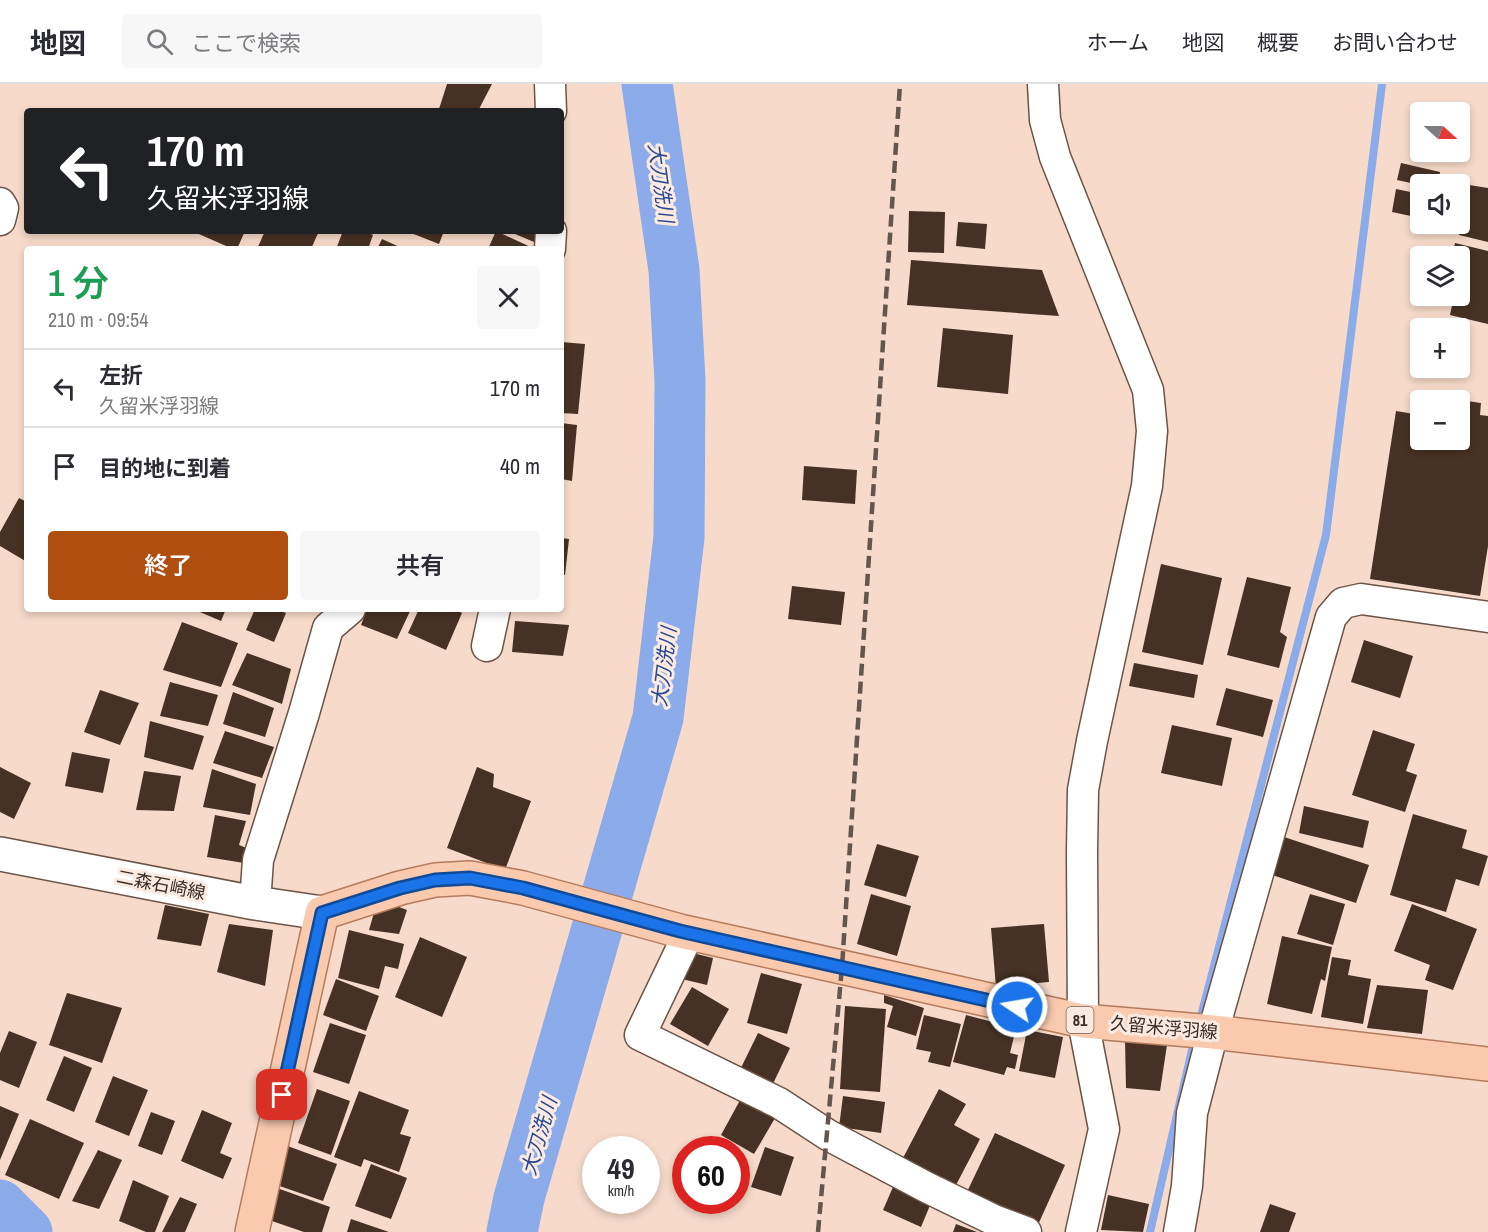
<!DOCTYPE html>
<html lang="ja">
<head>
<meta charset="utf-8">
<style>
  body { margin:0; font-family:"Archivo Narrow","Noto Sans JP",sans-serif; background:#f7f7f7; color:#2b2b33; height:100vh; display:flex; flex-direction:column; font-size:22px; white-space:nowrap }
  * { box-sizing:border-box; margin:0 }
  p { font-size:20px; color:#7c7c81 }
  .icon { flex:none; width:33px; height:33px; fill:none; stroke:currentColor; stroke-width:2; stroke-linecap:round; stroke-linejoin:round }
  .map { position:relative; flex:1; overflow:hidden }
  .panel { position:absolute; left:24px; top:162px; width:540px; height:366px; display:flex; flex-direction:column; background:#fff; border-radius:6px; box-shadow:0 3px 9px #0003 }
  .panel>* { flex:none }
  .banner { position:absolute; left:24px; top:24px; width:540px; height:126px; border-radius:6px; box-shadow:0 3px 9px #0003; background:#202124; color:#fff; overflow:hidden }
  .needle { width:39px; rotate:111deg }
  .buttons { position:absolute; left:1410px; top:18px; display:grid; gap:12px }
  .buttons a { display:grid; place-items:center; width:60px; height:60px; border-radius:6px; background:#fff; box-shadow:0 3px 9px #0003; font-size:30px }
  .speed { position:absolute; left:582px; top:1052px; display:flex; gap:12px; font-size:30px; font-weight:700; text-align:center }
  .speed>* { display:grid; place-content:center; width:78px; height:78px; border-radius:50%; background:#fff; box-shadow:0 3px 9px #0003; line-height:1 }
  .speed small { font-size:15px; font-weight:400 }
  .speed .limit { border:9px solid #d22; background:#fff; color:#111 }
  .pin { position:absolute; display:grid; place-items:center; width:51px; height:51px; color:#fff; margin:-26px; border-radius:12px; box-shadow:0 3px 9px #0006 }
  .me { position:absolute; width:66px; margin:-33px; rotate:282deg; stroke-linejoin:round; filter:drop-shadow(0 0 4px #0008) }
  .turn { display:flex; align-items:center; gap:21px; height:126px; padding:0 24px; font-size:27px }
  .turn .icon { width:78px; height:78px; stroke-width:2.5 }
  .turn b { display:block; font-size:42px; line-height:51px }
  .round { display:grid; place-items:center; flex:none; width:63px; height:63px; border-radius:6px; background:#f7f7f7 }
  .headline { display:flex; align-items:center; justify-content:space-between; height:102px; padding:0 24px }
  h1 { font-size:36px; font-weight:600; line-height:45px; color:#1e9e55 }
  .cta { display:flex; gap:12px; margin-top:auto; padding:12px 24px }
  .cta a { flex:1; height:69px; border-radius:6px; background:#b04e10; color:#fff; font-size:24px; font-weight:600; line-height:69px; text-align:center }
  .cta a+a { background:#f7f7f7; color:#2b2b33 }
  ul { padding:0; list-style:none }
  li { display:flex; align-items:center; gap:18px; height:78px; padding:0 24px; border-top:2px solid #e1e1e2 }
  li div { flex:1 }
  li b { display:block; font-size:22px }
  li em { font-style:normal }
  header { display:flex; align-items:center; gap:36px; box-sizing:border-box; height:84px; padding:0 30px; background:#fff; border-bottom:2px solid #e1e1e2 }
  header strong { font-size:28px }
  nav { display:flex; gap:33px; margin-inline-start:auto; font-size:21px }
  .search { width:420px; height:54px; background:#f7f7f7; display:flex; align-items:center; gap:15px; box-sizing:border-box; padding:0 21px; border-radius:6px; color:#7c7c81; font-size:22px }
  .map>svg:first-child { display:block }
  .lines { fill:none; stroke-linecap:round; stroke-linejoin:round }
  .stream { stroke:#8babea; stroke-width:8 }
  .river { stroke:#8babea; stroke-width:51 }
  .building { fill:#473125 }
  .street-casing { stroke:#6c5447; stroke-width:33 }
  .secondary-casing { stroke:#6c5447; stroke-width:36 }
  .primary-casing { stroke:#b47c5d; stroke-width:36 }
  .street { stroke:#fff; stroke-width:30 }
  .secondary { stroke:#fff; stroke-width:33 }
  .primary { stroke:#facaaf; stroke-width:33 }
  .rail { stroke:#65564d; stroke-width:4.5; stroke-dasharray:12 6; stroke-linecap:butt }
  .route-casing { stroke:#114b97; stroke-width:15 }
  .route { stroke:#1a73e8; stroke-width:10 }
  .labels { text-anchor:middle; stroke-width:6; stroke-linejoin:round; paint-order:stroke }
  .shield { fill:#fbeae0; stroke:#73665f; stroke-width:1.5 }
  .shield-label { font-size:16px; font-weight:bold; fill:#392e28 }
  .street-label { font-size:18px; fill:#392e28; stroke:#fbeae0 }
  .water-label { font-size:20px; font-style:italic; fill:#284993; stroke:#fbeae0 }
</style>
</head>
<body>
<header>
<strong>地図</strong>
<div class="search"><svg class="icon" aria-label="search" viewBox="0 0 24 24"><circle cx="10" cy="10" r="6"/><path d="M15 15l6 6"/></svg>ここで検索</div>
<nav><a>ホーム</a><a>地図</a><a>概要</a><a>お問い合わせ</a></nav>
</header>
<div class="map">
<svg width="1488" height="1148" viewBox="0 0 1488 1148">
  <rect width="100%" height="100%" fill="#f7daca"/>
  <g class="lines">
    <!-- stream -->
    <g class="stream">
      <path d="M1199,940L1326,451L1382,0"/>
      <path d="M1150,1148L1195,953"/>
    </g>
    <!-- river -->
    <g class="river">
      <path d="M0,1121L27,1148"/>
      <path d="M512,1148L519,1114L658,634L679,453L680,297L674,186L647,0"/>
    </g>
  </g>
  <!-- building -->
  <g class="building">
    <path d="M447,0H492L478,27H445L439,25Z"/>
    <path d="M1401,79L1440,88L1438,100L1420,101L1397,96Z"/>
    <path d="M1469,101L1488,104V158L1459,151Z"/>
    <path d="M1396,105L1420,110V134L1392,128Z"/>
    <path d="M909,127L945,128L944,169L908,168Z"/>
    <path d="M958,138L987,140L985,165L956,162Z"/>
    <path d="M192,147H245L237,165H233Z"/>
    <path d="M265,147H319L311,165H257Z"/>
    <path d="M343,147H364L373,151L368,165H336Z"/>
    <path d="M406,147H444L439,160Z"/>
    <path d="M496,147L535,165H488Z"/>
    <path d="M508,147H539L534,158Z"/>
    <path d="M382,155L404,165H377Z"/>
    <path d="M1455,159L1488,167V240L1450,231L1454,212H1460V172H1452Z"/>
    <path d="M911,176L1042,186L1059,232L907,221Z"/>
    <path d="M943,244L1013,251L1008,310L937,303Z"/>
    <path d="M561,258L585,260L578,330L561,329Z"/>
    <path d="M1460,316L1481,319L1480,331L1488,332V462L1480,512L1370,495L1396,327L1420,331V356H1460Z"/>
    <path d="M561,339L577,341L572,397L561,395Z"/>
    <path d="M804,382L857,386L855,420L802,416Z"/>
    <path d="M19,414L27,418V478L0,462V448Z"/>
    <path d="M561,454L569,455L565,491L561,490Z"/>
    <path d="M1161,480L1222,494L1203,581L1142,568Z"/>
    <path d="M1247,493L1291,503L1280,548L1287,553L1279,584L1227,571Z"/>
    <path d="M792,502L845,508L841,541L788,535Z"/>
    <path d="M193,525H226L221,537Z"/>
    <path d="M255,525H276L286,529L274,558L246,546Z"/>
    <path d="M367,525H411L397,555L361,541Z"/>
    <path d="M419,525H454L462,529L446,566L408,549Z"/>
    <path d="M515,537L569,541L563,572L512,568Z"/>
    <path d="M182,538L238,559L221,603L163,586Z"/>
    <path d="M1364,556L1413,572L1400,614L1351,598Z"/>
    <path d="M247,569L291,585L282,620L232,601Z"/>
    <path d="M1134,579L1198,591L1194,614L1129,602Z"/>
    <path d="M170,598L218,611L208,642L160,632Z"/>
    <path d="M1226,604L1273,616L1263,653L1216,641Z"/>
    <path d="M100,606L139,619L120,661L84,648Z"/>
    <path d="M233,608L274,624L265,653L223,640Z"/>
    <path d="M150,637L204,652L193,686L144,673Z"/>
    <path d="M1172,641L1232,654L1222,702L1161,689Z"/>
    <path d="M1373,646L1415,660L1406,687L1417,691L1405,728L1352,711Z"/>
    <path d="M225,647L274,663L262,694L213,679Z"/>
    <path d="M72,668L110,675L103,709L65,702Z"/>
    <path d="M0,683L31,699L14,735L0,728Z"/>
    <path d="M477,683L494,690L493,703L531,717L505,786L447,764Z"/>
    <path d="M212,685L256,700L250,731L203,723Z"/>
    <path d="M144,687L181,692L174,727L136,726Z"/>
    <path d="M1304,722L1369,737L1363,764L1299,749Z"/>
    <path d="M1413,730L1467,746L1462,764L1488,772L1479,802L1456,795L1446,828L1390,811Z"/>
    <path d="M215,731L246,737L239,761L249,765L244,779L207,773Z"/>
    <path d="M1278,751L1369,781L1356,819L1266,789Z"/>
    <path d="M877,760L919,772L906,813L864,801Z"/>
    <path d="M871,810L911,822L897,872L857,860Z"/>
    <path d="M1310,810L1345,820L1333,861L1297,850Z"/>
    <path d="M378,815L407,826L399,850L369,846Z"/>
    <path d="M1412,820L1477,845L1453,906L1425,896L1430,881L1394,867Z"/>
    <path d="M165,821L209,830L201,862L157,855Z"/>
    <path d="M229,840L273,846L265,902L217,888Z"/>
    <path d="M1044,840L1049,898L996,903L991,844Z"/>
    <path d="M349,846L404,860L398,885L385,882L379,905L338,894Z"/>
    <path d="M1282,852L1332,863L1325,897L1321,895L1312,930L1267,920Z"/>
    <path d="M420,853L467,873L442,933L395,913Z"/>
    <path d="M672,864L713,874L707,901L665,891Z"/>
    <path d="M1332,873L1351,876L1348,891L1371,895L1363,940L1321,933Z"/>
    <path d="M761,889L802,900L787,950L747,939Z"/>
    <path d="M336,895L379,912L366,947L323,931Z"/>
    <path d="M1377,901L1428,906L1422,950L1367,944Z"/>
    <path d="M692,903L729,925L708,962L670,940Z"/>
    <path d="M67,909L122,924L102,979L49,961Z"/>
    <path d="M884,911L924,924L916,952L887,943L893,922L884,919Z"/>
    <path d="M845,922L886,925L880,1008L840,1005Z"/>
    <path d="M924,931L961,940L950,983L928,978L931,968L916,965Z"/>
    <path d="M966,931L1016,944L1010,969L1018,971L1015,985L1007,983L1004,991L953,978Z"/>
    <path d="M330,939L366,951L349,1000L313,988Z"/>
    <path d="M1027,946L1063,953L1055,994L1019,987Z"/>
    <path d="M9,947L37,958L19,1004L0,996V969Z"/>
    <path d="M758,949L790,964L770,1006L738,990Z"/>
    <path d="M1125,956L1167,961L1160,1007L1126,1004Z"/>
    <path d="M64,972L92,984L74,1028L46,1016Z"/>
    <path d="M113,992L148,1006L129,1052L95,1038Z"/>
    <path d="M317,1005L350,1017L331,1071L298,1059Z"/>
    <path d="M939,1005L966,1020L954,1041L980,1055L956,1101L903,1074Z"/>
    <path d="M359,1007L409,1026L400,1050L411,1053L399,1088L364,1075L361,1083L334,1073Z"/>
    <path d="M744,1009L778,1029L754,1070L721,1051Z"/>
    <path d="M843,1012L885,1018L881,1049L839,1043Z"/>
    <path d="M0,1022L19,1030L0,1076Z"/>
    <path d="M202,1026L232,1039L220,1069L232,1074L223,1095L181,1077Z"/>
    <path d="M151,1028L175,1037L162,1071L138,1062Z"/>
    <path d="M30,1035L84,1059L59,1115L5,1091Z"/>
    <path d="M995,1049L1065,1081L1037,1143L966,1110Z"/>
    <path d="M282,1060L337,1080L323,1117L268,1098Z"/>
    <path d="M765,1063L794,1073L781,1112L751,1103Z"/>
    <path d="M98,1066L122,1076L99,1125L72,1117Z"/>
    <path d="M371,1080L407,1094L391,1135L355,1122Z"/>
    <path d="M133,1096L169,1112L155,1148H146L119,1137Z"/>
    <path d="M893,1103L931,1119L921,1143L883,1126Z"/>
    <path d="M277,1104L330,1123L322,1148H304L266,1135Z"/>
    <path d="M1108,1111L1149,1120L1143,1148L1101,1146Z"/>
    <path d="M180,1113L197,1120L185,1148H162Z"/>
    <path d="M1270,1120L1296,1129L1289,1148H1260Z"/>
    <path d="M351,1135L389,1148H347Z"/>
    <path d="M956,1140L977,1148H953Z"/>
  </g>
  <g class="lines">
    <defs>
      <g id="street">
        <path d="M550,0L551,27"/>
        <path d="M1043,0L1045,36L1055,73L1148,306L1152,347L1147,402L1092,657L1083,706L1082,768L1083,937L1104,1045L1081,1148"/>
        <path d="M0,119L3,124L0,136"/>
        <path d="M550,165L551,147"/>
        <path d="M487,562L495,525"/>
        <path d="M255,819L258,776L304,629L328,544L350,525"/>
        <path d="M689,849L640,951L779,1019L828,1051L926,1103L994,1136L1026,1148"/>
        <path d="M1179,1148L1187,1102L1192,1029L1213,948L1331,533L1343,519L1361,515L1488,533"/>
      </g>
      <path id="secondary" d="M0,770L255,819L322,829"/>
      <path id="primary" d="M252,1148L322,829L400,804L435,796L470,794L523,804L680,847L1083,937L1213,948L1488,980"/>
    </defs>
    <!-- street casing -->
    <use href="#street" class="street-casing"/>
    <!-- secondary casing -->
    <use href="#secondary" class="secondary-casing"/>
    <!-- primary casing -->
    <use href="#primary" class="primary-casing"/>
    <!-- street -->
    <use href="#street" class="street"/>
    <!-- secondary -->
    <use href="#secondary" class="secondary"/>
    <!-- primary -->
    <use href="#primary" class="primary"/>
    <!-- rail -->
    <path class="rail" d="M818,1148L842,883L900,0"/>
  </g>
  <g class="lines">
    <defs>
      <path id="route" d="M282,1011L322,829L400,804L435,796L470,794L523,804L680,847L1017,923"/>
    </defs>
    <!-- route casing -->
    <use href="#route" class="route-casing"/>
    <!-- route -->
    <use href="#route" class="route"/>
  </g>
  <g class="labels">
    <!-- shield labels -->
    <rect class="shield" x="1066.5" y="923" width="27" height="26" rx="4.5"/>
    <g class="shield-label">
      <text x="1080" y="942">81</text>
    </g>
    <!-- street labels -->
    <g class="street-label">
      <text transform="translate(161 801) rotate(11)" y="6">二森石崎線</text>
      <text transform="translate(1164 944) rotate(5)" y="6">久留米浮羽線</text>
    </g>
    <!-- water labels -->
    <g class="water-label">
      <text transform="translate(661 99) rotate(82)" y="7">大刀洗川</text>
      <text transform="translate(664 583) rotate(-83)" y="7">大刀洗川</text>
      <text transform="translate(539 1052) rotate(-74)" y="7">大刀洗川</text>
    </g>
  </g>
</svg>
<div class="buttons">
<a><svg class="needle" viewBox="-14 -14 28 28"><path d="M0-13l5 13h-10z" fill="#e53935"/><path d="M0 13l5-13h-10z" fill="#7c7c81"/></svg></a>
<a><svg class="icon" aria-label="sound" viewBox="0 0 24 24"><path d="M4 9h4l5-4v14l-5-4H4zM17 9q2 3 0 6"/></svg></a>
<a><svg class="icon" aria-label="layers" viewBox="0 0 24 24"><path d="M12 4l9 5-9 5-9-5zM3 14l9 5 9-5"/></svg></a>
<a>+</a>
<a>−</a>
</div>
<div class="speed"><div>49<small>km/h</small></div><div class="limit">60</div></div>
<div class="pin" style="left:282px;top:1011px;background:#d93025"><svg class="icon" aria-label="arrive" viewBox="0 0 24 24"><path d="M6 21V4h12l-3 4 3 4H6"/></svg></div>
<svg class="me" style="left:1017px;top:923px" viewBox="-20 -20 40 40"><circle r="17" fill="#1a73e8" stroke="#fff" stroke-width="3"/><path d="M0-11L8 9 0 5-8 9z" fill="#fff"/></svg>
<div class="banner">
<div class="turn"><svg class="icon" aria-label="left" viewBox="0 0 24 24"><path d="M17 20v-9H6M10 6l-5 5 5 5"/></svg><div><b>170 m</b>久留米浮羽線</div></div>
</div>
<section class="panel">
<div class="headline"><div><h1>1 分</h1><p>210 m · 09:54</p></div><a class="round"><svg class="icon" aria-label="close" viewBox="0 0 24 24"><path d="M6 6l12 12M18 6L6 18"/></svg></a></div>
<ul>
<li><svg class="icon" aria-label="left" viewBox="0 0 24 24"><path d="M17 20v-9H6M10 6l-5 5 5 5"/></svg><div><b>左折</b><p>久留米浮羽線</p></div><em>170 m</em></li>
<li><svg class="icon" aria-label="arrive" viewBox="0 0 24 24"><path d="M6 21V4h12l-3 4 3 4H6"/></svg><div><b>目的地に到着</b></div><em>40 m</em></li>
</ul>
<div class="cta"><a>終了</a><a>共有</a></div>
</section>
</div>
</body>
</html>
